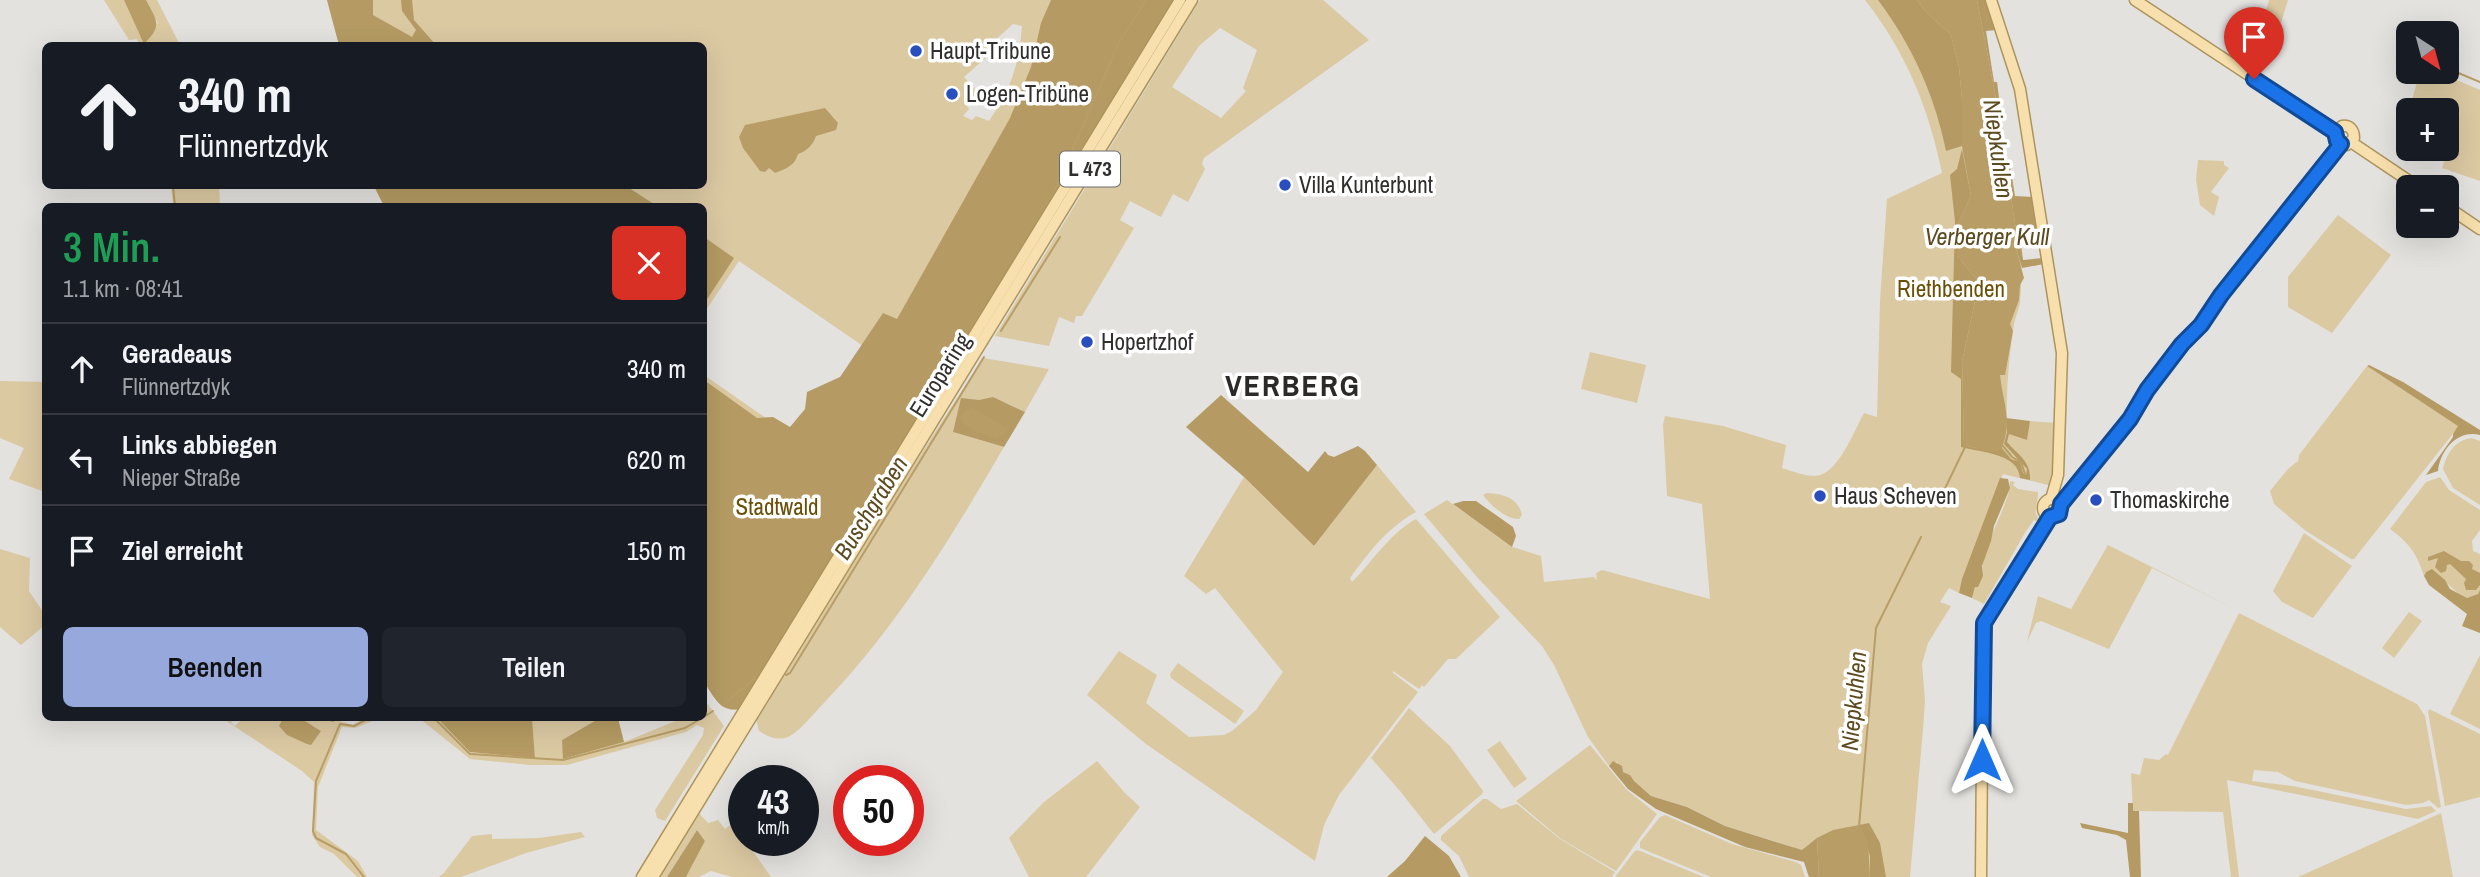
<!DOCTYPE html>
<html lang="de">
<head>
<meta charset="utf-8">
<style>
  body { margin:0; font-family:"Archivo Narrow",sans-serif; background:#20242c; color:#f1f3f6; height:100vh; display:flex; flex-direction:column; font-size:26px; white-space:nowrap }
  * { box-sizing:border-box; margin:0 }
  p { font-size:23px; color:#9ea1a6 }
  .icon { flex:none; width:38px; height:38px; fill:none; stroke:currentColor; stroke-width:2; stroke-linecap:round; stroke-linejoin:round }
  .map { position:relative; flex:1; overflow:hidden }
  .drawer { position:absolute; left:42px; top:203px; width:665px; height:518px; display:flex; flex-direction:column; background:#171b24; border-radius:10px; box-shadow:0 7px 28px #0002 }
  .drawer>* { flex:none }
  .banner { position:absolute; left:42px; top:42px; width:665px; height:147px; border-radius:10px; box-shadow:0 7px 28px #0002; background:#171b24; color:#f1f3f6; overflow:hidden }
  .needle { width:46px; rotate:144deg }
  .controls { position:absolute; left:2396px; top:21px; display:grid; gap:14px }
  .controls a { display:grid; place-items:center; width:63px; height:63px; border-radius:10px; background:#171b24; box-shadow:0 7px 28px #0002; font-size:35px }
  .speed { position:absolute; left:728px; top:765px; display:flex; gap:14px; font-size:35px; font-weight:700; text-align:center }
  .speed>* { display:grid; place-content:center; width:91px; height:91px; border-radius:50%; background:#171b24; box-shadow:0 7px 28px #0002; line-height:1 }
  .speed small { font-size:18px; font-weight:400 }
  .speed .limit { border:10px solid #d22; background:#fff; color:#111 }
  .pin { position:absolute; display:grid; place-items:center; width:60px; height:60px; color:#fff; margin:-72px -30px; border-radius:50% 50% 50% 0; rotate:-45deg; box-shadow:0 0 7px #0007 }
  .pin .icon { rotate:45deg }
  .me { position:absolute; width:77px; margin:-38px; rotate:0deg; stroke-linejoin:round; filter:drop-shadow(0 0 5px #0008) }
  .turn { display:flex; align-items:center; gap:24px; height:147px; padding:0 21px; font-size:32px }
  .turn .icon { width:91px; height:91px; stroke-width:2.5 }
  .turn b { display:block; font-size:49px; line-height:60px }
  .round { display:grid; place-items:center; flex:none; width:74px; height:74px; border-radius:10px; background:#20242c }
  .summary { display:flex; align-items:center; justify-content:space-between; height:119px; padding:0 21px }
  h1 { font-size:42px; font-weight:600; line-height:52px; color:#1e9e55 }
  .button { display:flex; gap:14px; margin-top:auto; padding:14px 21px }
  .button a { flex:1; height:80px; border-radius:10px; background:#97a9dc; color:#111; font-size:28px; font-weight:600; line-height:80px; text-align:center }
  .button a+a { background:#20242c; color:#f1f3f6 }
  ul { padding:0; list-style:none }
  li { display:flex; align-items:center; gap:21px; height:91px; padding:0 21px; border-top:2px solid #363941 }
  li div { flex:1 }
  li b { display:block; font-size:26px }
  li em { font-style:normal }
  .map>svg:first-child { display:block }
  .green { fill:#dbc9a2; fill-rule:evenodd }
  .forest { fill:#b59b63 }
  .water { fill:#b89e66 }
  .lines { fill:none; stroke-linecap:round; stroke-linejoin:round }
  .stream { stroke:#b89e66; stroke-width:2 }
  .minor-casing { stroke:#73726f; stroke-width:11 }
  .major-casing { stroke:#ad945d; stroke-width:13 }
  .minor { stroke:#fff; stroke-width:8 }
  .major { stroke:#f7e0ad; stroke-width:10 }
  .route-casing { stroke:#114b97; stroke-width:18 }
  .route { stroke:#1a73e8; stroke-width:12 }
  .poi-dot { fill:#294ebd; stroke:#fff; stroke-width:2.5 }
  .labels { text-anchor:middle; stroke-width:7; stroke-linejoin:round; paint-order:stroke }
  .shield { fill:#fff; stroke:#6e6d6d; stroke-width:2 }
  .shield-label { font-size:21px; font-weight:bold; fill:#302f2e }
  .poi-label { font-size:23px; fill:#302f2e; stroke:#fff; text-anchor:start }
  .park-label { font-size:23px; fill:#6a5007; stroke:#fff }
  .street-label { font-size:23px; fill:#302f2e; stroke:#fff }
  .water-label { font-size:24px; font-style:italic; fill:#5d4a1e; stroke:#fff }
  .district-label { font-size:30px; font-weight:bold; letter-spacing:2px; fill:#2b2a28; stroke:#fff }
</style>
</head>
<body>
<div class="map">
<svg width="2480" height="877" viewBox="0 0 2480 877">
  <rect width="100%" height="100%" fill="#e3e2df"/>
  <!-- green -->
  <g class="green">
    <path d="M104,0H124L130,11L158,24L146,0H157L180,45H139L137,39L129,40Z"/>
    <path d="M327,0H1176L739,709L735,710L726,705L722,707L704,682V375L789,434L812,430L863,346L739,261L704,313V206H384L374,186H704V46L339,45ZM1013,24L1022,26C1019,65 1011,89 989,121L976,116L972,120L963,116L969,109L966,105L979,94L964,77L990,54L993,57L997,53L990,45Z"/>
    <path d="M1200,0H1323L1369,40L1204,158L1202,164L1205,169L1188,202L1173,194L1161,217L1130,201L1120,220L1134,228L1082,316H1076L1074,323L1059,317L1049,346L995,336ZM1220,28L1257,50L1243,88L1246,91L1221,118L1172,87L1199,46Z"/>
    <path d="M1865,0H1978L1994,82L1997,83L2003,123L2004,153L2015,197L2032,198L2039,235L2020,237C2021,259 2022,281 2020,303C2019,310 2015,317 2014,324C2009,357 2006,388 2007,422L2029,425L2030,421L2056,423L2052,486L2003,474L1959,593L1949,588L1940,602L1951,606L1928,643L1922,664L1925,701L1923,729L1910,877H1809L1804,861L1793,847L1725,826L1687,807L1651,796L1633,781L1630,775L1623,772L1617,762H1613L1609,766L1588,737L1554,665L1542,646L1477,577L1424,514L1447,500L1512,547L1541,556L1544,582L1594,577L1597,580L1596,573L1602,570L1710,599L1702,504L1667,496L1663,425L1665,416L1723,426L1786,445L1782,468C1792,471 1804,476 1814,476C1837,477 1854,431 1864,413L1877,417L1880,301L1887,199L1942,173C1929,109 1906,52 1865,0Z"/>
    <path d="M2269,0H2288L2280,26L2284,29L2280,40L2255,31L2260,16L2264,18Z"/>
    <path d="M2420,72H2438L2480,90V181L2442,168L2449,148L2447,147L2446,110H2409Z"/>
    <path d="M2198,160L2224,161V165L2229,168L2211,192L2219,197L2214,216L2200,205L2196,180Z"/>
    <path d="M171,186H219L220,205L173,206Z"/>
    <path d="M2338,215L2391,255L2332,333L2288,307V277Z"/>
    <path d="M1590,352L1646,365L1637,403L1581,389Z"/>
    <path d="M983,358L1049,369L1025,412C981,389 982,397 953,432L1004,447C951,538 896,628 823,704C815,712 798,733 788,737C778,741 768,737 759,731L756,719L877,522Z"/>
    <path d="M2367,366L2459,426L2354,559H2351L2306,531L2274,504L2270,491L2288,469L2298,461L2299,455Z"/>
    <path d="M0,381L45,382V492L9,479L24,448L0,438Z"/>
    <path d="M2472,438L2480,441V505L2453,488L2443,469C2446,454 2455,440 2472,438Z"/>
    <path d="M1377,465L1416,512C1387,528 1369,552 1350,578L1352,582C1374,560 1388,535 1416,519L1500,617L1456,659H1448L1424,687L1422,685L1419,689L1393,671V673L1418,692L1339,795L1324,825L1315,861L1146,744L1087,695L1119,651L1157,675L1146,703L1189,737L1224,735L1232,731L1256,710L1283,672L1215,588L1206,594L1184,576L1244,477L1314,546Z"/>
    <path d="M2440,477L2449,490L2480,510V530L2472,541L2473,551L2480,554V590L2478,594L2467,598C2448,590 2446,575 2426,572L2424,576C2416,552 2410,544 2390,529L2426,482Z"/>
    <path d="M2010,481L2015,482L2013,485L2018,489L2038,492C2039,502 2030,514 2042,521L2040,523L2034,520L2026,531L1984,604L1972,598L1975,587L1983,576C1978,550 2011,505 2010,481Z"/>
    <path d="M1487,493C1504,494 1518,498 1522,515L1519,519C1506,519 1491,506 1483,495Z"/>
    <path d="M2304,533L2352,566L2313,618L2282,602L2273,591Z"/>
    <path d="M2108,545L2239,611L2152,568L2109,649L2041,621L2036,623L2027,642L2038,596L2071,609Z"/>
    <path d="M0,549L30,558L29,591L45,615V625L21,645L0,627Z"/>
    <path d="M2409,612L2422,621L2394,658L2382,648Z"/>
    <path d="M2239,613L2417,704L2425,716L2441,807L2438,808L2429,800L2423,803L2406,805L2295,781L2278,772L2254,770L2252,781L2293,786L2406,809L2431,806L2436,811L2418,819L2227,780L2239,877H2231L2223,812L2133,811L2131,773L2140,775L2144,758L2159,760L2166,754L2168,755Z"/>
    <path d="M2480,655V729L2450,714Z"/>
    <path d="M1178,663L1244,711L1235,724L1171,678L1170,674Z"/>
    <path d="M707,703L724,726L665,821L657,818L655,810L703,735L704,728L697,725L686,732L567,765H530L470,759L419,718H437L470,752L535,757L532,718H600L562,740L564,759L624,742L683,718H704V705Z"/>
    <path d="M1409,708L1450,746L1483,791L1482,794L1434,834L1400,791L1371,758Z"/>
    <path d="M2429,709L2480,734V797L2445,806L2428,712Z"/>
    <path d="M222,718H234L231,723L235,726L243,718H330L353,725L366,718H380L355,728L342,727L318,787L316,830L358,861L367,877H357L334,854L320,847L312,835L314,782L302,771Z"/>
    <path d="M1500,741L1527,779L1514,788L1487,750Z"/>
    <path d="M1590,745L1627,790L1657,814L1616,871L1561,839L1516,801Z"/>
    <path d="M1097,761L1125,793L1140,807L1086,877H1029L1009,838L1044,802Z"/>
    <path d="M1483,799H1487L1501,809L1517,804L1560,839L1615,872L1612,877H1469L1459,856L1441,840V836Z"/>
    <path d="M698,812L708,823L718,820L725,829L733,823L771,877H732L711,871L699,877H686L705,841L697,830L667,877H657Z"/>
    <path d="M2441,813L2453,877H2298Z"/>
    <path d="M1665,815L1732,844L1796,862L1801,865L1805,877H1711L1640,848V842L1660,817Z"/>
    <path d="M581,832L585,837L526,853L461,877H439L444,873L472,836L492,834V839L539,838Z"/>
    <path d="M1637,850L1640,851L1704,877H1615L1634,852Z"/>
  </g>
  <!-- forest -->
  <g class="forest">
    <path d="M327,0H373V15L412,37L416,30L402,11L401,0H412L414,20L436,45H339Z"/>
    <path d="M1051,0H1176L739,709C720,713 713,695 704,682V380L757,418L773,417L790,427L805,409L807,392L840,377L883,313L897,319L1010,118L1031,67L1041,23Z"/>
    <path d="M1878,0H1917L1926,12L1951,35L1959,67L1962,100V146L1946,151C1935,96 1912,45 1878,0Z"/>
    <path d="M1977,0H1986L1996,30L1986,31L1994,82H1997L2005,151L2011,171L2015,196L2033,197L2038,233L2020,236L2023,260L2043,258L2044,264L2022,268L2016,248L2017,236L1995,93Z"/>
    <path d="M1962,149L1971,196L1957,226V256L1979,282L1962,362L1964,445L1976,448H2002L2011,459L2020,462L2023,473L2026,475L2027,469L2004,444L2007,432L2006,418L2030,421L2027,440L2009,434L2007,442C2018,455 2031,461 2030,480L2020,478C2018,453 1982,453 1961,447V379L1951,372L1955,222L1950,175L1957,169Z"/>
    <path d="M374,186H626L657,206H384Z"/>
    <path d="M704,237L734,258L704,304Z"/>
    <path d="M2369,365L2403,382L2480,430V435C2458,429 2440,450 2438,471L2426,475L2453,437V434L2458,426L2367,366Z"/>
    <path d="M1221,395L1308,472L1325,451L1328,455L1334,457L1358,446L1365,451L1377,465L1314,546L1244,477L1186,427Z"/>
    <path d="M993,397L1025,412L1004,447L953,432L961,398L979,400Z"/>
    <path d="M2000,478L2008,479L2010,488L1994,526L1991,541L1982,566L1983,576L1978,587H1975L1972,598L1959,593L1962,579Z"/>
    <path d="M1463,501H1476L1513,527L1516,536L1512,547L1453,504Z"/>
    <path d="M2432,569L2445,580L2450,589L2467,598L2478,594L2480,590V633L2462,626L2467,614L2429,585L2424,576L2426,572Z"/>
    <path d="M437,718H532L535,758L470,752Z"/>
    <path d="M600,718H618L624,742L563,759L562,740Z"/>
    <path d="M1613,761L1622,766L1623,772L1630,775L1634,781L1651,796L1687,807L1725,826L1802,850L1817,838L1819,877H1809L1804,862L1745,847L1656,809L1628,789L1609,766Z"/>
    <path d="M2128,803H2133V811H2139L2141,877H2130L2126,840L2117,835L2082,828L2080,823L2128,833Z"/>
    <path d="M1869,823L1880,843L1886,877H1870V856L1859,825Z"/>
    <path d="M697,830L705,841L686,877H667Z"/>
    <path d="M1425,836L1449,856L1461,877H1387L1405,861Z"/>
  </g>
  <!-- water -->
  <g class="water">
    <path d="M124,0H146C158,22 162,26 144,44Z"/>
    <path d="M1917,0H1977L1995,93L2017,236L2016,248L2024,278L2020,285L2019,300L2010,324L2013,331L2005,375H2000C2003,403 2013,422 2001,450L1987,451L1964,445L1962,362L1979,282L1957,256V226L1971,196L1962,146V100L1959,67L1951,35L1926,12Z"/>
    <path d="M825,108L838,123L836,130L816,136C813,145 807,151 798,154C795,166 785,169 775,173L769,168L765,172L760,171L743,148L739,137L745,125Z"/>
    <path d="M972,408L1006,427L1007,431L997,439L975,431L964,424L959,418L965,411Z"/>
    <path d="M2444,551L2461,561H2469L2473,565L2472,569L2480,573V585L2476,590H2466L2464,583L2466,579L2450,564L2447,565L2446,571L2441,573L2435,567L2438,558L2428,561V557Z"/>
    <path d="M283,718C306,717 304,722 321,731L311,745L307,744L287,735L279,726Z"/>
    <path d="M1859,825L1868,841L1870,877H1819L1817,838L1833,830Z"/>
  </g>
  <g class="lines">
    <!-- stream -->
    <g class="stream">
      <path d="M2449,69L2480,82"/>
      <path d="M173,186L175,206"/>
      <path d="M1047,208L1119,43L1146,0"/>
      <path d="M1001,331L1060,237"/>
      <path d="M2003,446L2012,457L2021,462L2025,474"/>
      <path d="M1938,503L1966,445"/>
      <path d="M786,675L790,673L984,357"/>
      <path d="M728,701L756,677"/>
      <path d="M704,717L713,711"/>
      <path d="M324,718L333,721"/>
      <path d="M434,718L470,754L563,760L685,728L702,718"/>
      <path d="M1859,827L1876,628L1921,537"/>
      <path d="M364,877L346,854L316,838L313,831L316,781L340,724L354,726L369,718"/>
    </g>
    <defs>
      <path id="minor" d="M2061,504L2130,419L2147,390L2182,344L2198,329L2221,295L2341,144"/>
      <g id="major">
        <path d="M1991,0L2020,89L2062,353L2058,475L2051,499"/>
        <path d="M2135,0L2335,132L2339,143L2347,145L2354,138C2354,130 2350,125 2342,126L2335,132"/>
        <path d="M2351,142L2418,187"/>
        <path d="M2446,206L2480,229"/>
        <circle cx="2052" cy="508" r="9"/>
        <path d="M642,877L1180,0"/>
        <path d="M653,877L1192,0"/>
        <path d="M1981,877L1983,626L1991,609L2050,517"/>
      </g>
    </defs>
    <!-- minor casing -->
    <use href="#minor" class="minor-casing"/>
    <!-- major casing -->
    <use href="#major" class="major-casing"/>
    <!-- minor -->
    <use href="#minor" class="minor"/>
    <!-- major -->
    <use href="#major" class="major"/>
  </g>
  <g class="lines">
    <defs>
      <path id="route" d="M1982,760L1984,623L2050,517L2059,514L2061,504L2130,419L2147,390L2182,344L2201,325L2221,295L2341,144L2337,141L2335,132L2254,79"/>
    </defs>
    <!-- route casing -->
    <use href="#route" class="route-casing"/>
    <!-- route -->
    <use href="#route" class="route"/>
  </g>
  <!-- markers -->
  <g class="poi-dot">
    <circle cx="916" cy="51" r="7"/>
    <circle cx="952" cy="94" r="7"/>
    <circle cx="1285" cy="185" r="7"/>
    <circle cx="1087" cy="342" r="7"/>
    <circle cx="1820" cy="496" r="7"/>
    <circle cx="2096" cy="500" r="7"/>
  </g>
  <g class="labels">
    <!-- shield labels -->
    <rect class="shield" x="1060" y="151.5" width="60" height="35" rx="5"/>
    <g class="shield-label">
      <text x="1090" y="176">L 473</text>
    </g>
    <!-- poi labels -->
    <g class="poi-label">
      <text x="930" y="59">Haupt-Tribune</text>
      <text x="966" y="102">Logen-Tribüne</text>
      <text x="1299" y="193">Villa Kunterbunt</text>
      <text x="1101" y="350">Hopertzhof</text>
      <text x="1834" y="504">Haus Scheven</text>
      <text x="2110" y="508">Thomaskirche</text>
    </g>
    <!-- park labels -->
    <g class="park-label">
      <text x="1951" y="297">Riethbenden</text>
      <text x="777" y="515">Stadtwald</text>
    </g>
    <!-- street labels -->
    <g class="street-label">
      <text transform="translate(940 375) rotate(-58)" y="8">Europaring</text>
    </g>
    <!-- water labels -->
    <g class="water-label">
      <text transform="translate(1998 149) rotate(82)" y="8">Niepkuhlen</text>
      <text x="1987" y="245">Verberger Kull</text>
      <text transform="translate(871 508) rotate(-58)" y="8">Buschgraben</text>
      <text transform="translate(1854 701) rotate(-85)" y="8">Niepkuhlen</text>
    </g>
    <!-- district labels -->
    <g class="district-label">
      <text x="1293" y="396">VERBERG</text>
    </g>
  </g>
</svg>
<div class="controls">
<a><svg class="needle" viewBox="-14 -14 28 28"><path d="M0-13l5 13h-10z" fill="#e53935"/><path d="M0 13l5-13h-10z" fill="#9ea1a6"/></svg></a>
<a>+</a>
<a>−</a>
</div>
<div class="speed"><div>43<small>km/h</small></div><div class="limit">50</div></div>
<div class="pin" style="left:2254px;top:79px;background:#d93025"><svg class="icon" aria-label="arrive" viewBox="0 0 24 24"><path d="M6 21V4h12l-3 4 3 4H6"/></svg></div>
<svg class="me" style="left:1982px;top:760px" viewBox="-20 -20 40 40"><path d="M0-17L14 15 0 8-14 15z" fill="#1a73e8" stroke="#fff" stroke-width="4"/></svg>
<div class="banner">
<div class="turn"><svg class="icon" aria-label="ahead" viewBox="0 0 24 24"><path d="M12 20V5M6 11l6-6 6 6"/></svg><div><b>340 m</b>Flünnertzdyk</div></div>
</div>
<section class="drawer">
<div class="summary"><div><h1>3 Min.</h1><p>1.1 km · 08:41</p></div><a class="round" style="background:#d93025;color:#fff"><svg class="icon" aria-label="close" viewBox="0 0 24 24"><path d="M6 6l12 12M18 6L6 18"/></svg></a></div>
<ul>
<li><svg class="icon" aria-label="ahead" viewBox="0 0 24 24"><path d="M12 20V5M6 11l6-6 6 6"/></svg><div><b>Geradeaus</b><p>Flünnertzdyk</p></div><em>340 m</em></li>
<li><svg class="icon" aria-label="left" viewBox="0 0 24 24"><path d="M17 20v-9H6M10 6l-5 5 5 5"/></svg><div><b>Links abbiegen</b><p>Nieper Straße</p></div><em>620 m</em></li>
<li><svg class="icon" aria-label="arrive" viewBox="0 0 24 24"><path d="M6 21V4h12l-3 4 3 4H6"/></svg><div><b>Ziel erreicht</b></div><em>150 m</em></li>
</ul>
<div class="button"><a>Beenden</a><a>Teilen</a></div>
</section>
</div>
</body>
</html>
